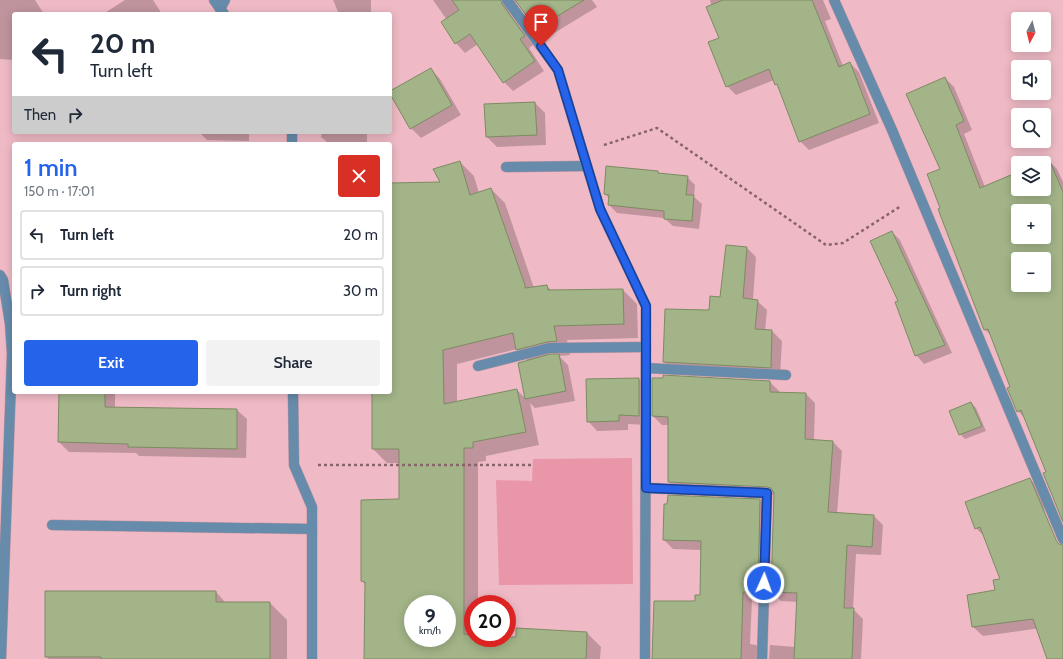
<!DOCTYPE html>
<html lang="en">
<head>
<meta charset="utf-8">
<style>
  body { margin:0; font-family:Cabin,sans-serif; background:#f2f2f3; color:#1f2937; height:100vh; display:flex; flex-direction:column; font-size:15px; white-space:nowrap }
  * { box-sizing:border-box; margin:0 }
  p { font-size:13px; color:#747a83 }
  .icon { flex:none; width:22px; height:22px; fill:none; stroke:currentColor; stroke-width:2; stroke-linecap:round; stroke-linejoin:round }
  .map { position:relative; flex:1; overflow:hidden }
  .panel { position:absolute; left:12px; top:142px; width:380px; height:252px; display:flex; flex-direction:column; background:#fff; border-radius:4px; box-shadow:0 2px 10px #0003 }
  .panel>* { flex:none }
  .hud { position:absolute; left:12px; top:12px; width:380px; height:122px; border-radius:4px; box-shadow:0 2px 10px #0003; background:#fff; color:#1f2937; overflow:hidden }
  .needle { width:26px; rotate:187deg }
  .controls { position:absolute; left:1011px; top:12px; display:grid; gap:8px }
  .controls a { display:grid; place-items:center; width:40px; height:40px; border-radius:4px; background:#fff; box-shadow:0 2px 10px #0003; font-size:20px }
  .speed { position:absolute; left:404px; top:595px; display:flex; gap:8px; font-size:20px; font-weight:700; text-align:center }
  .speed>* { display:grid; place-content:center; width:52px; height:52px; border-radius:50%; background:#fff; box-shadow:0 2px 10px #0003; line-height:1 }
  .speed small { font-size:10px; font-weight:400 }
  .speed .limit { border:6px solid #d22; background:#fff; color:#111 }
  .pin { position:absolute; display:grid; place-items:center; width:34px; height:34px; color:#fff; margin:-41px -17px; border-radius:50% 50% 50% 0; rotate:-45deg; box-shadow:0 0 4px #0007 }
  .pin .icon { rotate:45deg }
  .me { position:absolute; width:44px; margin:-22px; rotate:2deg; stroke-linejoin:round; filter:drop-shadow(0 0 3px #0008) }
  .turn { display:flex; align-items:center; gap:14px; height:84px; padding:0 12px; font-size:18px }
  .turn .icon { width:52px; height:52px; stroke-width:2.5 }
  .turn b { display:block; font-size:28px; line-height:34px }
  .then { display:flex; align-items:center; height:38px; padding:0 12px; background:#0003; gap:8px; font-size:15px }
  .round { display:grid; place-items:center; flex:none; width:42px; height:42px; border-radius:4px; background:#f2f2f3 }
  .overview { display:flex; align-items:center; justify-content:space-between; height:68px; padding:0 12px }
  h1 { font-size:24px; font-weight:600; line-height:30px; color:#2563eb }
  .cta { display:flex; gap:8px; margin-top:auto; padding:8px 12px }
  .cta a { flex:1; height:46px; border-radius:4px; background:#2563eb; color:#fff; font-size:16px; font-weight:600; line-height:46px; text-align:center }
  .cta a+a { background:#f2f2f3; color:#1f2937 }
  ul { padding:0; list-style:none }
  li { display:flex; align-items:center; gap:12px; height:50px; margin:0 8px 6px; padding:0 4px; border:2px solid #e0e1e3; border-radius:4px }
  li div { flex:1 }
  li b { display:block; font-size:15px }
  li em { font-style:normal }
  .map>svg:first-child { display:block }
  .green { fill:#e996a9 }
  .shadow { fill:#0003; fill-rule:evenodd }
  .building { fill:#a3b488; stroke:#7c8b62; fill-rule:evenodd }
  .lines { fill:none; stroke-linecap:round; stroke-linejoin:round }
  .service-casing { stroke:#c799a3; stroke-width:11 }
  .minor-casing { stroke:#c799a3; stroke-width:11 }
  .path { stroke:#87646b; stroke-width:2.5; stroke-dasharray:3 3; stroke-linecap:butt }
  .service { stroke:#668bab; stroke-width:10 }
  .minor { stroke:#668bab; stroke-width:10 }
  .route-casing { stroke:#184099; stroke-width:10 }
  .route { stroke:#2563eb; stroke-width:7 }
</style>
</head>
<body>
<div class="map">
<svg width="1063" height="659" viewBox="0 0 1063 659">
  <rect width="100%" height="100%" fill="#efbac5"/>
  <!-- green -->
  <path class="green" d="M632,458L633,584L499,585L496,480L532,481L533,459Z"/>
  <!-- shadow -->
  <g class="shadow">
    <path d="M0,0H35L44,14H14V60L0,59Z"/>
    <path d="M125,0H153L162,14H103Z"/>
    <path d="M333,0H371V14H339Z"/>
    <path d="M433,0H592L597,7L546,38L537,28L519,3L517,2L512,4L510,7V14L533,45L529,48L544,71L513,91L504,82L478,44L465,53L456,43L447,20Z"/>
    <path d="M710,0H823L831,19L825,21L843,66L850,63L859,72L879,123L809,150L800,141L779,88L774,80L736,95L727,86L720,39Z"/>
    <path d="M431,69L440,79L461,115L421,138L411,128Z"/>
    <path d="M945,78L954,87L972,130L964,134L985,187L1018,173V189H1044V163H1041L1048,160L1057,169L1063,182V506L1026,419L1018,411L1011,387L992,336L985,330L941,208V170ZM1018,211H1044V237H1018ZM1018,259H1044V285H1018Z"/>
    <path d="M535,103L545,113L546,145L497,147L487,137Z"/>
    <path d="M28,132H90V133Z"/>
    <path d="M199,132H249V141L207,140Z"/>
    <path d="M322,132H367V144H327V142L321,137Z"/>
    <path d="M460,162L474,176L479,193L491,189L505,203L534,288L547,286L552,291L623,290L637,304L638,338L567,340L570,355L559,356L568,365L575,401L535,408L530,403L539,445L486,456V461L478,462V604H473V638H507L587,633L601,647L600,659H365L366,585L362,581L400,500V463H387L373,449V392H390V184L442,183ZM517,349L528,361L519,363L526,399L517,390L457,403V364ZM413,604H447V638H413Z"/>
    <path d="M658,172L660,174L687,177L695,185L694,197L702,204L699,229L673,226L664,218L617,213L609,205V198L605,194Z"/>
    <path d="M892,232L900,240L952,353L924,364L916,355L899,302Z"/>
    <path d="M746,247L756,257L753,300L757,301L767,310L765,331H772L782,341L780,377L674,372L664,362L721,298Z"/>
    <path d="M639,379L649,389V425L628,424V430L597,431L588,421Z"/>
    <path d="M770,382L779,391V393L806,394L815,403L814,441L833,442L842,451L837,514L874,516L883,525L881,555L856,554L853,609L863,619L861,659H769L770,645L796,647L798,602L781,601L772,592L774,495L678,491L669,482V425H662L653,416Z"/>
    <path d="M60,392H115V408L237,410L247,419L246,458L139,456L136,453L69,452L59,442Z"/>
    <path d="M971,403L976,408L986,431L965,439L960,434Z"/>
    <path d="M1030,479L1039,488L1042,495L1062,625L983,636L973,627L1002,580L985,537L976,528Z"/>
    <path d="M760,500L769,509L766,601L752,600L750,644L756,645L765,654V659H653L700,596L701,550L673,549L664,540L665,505Z"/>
    <path d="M216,592L226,603H270L287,620V659H49L46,657Z"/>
  </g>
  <!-- building -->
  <g class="building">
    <path d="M452,0H501L502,4L525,36L520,39L535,61L503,83L470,34L455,44L441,22L459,10Z"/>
    <path d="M515,0H584L536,29Z"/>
    <path d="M723,0H812L839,67L850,62L870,114L799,142L777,84L775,85L769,69L726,87L708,42L719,38L706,7Z"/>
    <path d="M431,68L452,105L410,129L390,94V91Z"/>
    <path d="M945,77L964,121L956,125L980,188L1018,172V189H1044V163H1039L1049,159L1063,192V522L1043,473L1046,472L1021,410L1017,412L1007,388L1010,387L988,329L984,330L938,209L940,208L927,174L940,169L906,94ZM1018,211H1044V237H1018ZM1018,259H1044V285H1018Z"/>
    <path d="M535,102L537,135L486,137L484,104Z"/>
    <path d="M460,161L470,195L491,188L525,285V288L547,285L548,290L623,289L624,324L554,326L557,341L547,342L516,350L513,333L443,350L444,404L517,389L526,432L473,442V448H464V634L473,635V638L516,637V628L587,632L586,659H364L365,582L361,581V500L399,499V449H372V392H390V183L440,182L433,169ZM413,604H447V638H413Z"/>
    <path d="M606,166L658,171V173L688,176L686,195H694L692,221L664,219V211L608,205L609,195L604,194Z"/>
    <path d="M892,231L945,345L915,356L895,302L898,301L870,241Z"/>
    <path d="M726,245L747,247L743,298L758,300L755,329L772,330L771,368L663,362L665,309L709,310L710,296L720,297Z"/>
    <path d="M550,354H559L566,391L525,399L518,363Z"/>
    <path d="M663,375L770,381V392L806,393L805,439L833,441L828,512L874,515L872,547L847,545L844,608H854L852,659H794L797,593L771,592L774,493L771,488L767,487L668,482V417L652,416V378H663Z"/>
    <path d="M639,378V416L619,415V421L587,422L586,379Z"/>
    <path d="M59,392H105V407L237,409V449L128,447V444L58,442Z"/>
    <path d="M971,402L982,426L959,435L949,411Z"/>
    <path d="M1030,478L1057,542L1059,544L1063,545V659H1047L1033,619L972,627L967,595L995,590L993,580L1000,579L980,527L975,529L965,502Z"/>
    <path d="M668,495L760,499L758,592H743L741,659H652L654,601H695V595H700L701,541L663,540L664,504H667Z"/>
    <path d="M45,591H216V602H270V659H101V657H45Z"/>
  </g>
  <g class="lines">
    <defs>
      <g id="service">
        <path d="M220,9L225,0"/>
        <path d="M506,167L587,166"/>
        <path d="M478,366L549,348L646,347"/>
        <path d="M646,368L786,375"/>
        <path d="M646,488L767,493L762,659"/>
        <path d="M52,525L312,529"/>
      </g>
      <g id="minor">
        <path d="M214,0L224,14"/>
        <path d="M507,0L558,70L600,209L646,306L645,659"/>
        <path d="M834,0L892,130L1063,539"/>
        <path d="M292,132V144"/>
        <path d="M0,275L3,280L10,324L12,354L1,659"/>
        <path d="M293,392L294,465L312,507V659"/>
      </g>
    </defs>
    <!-- service casing -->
    <use href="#service" class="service-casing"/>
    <!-- minor casing -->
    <use href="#minor" class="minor-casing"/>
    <!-- path -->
    <g class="path">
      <path d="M604,145L657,128L826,245L843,243L901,206"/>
      <path d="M318,465H533"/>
    </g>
    <!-- service -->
    <use href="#service" class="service"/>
    <!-- minor -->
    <use href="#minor" class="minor"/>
  </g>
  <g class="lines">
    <defs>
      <path id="route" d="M541,46L558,70L600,209L646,306V488L767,493L764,583"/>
    </defs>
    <!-- route casing -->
    <use href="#route" class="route-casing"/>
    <!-- route -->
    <use href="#route" class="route"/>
  </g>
</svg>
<div class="controls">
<a><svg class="needle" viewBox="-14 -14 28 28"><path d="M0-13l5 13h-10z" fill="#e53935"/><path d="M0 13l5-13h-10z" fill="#747a83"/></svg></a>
<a><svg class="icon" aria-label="sound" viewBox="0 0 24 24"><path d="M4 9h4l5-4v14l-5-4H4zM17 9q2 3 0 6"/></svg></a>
<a><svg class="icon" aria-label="search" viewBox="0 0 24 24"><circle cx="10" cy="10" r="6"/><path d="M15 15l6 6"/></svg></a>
<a><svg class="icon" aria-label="layers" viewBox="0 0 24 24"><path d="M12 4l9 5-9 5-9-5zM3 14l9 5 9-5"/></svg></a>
<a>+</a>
<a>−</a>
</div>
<div class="speed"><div>9<small>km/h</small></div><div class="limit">20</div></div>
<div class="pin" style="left:541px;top:46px;background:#d93025"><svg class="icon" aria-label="arrive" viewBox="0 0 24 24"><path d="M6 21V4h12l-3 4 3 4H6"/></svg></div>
<svg class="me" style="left:764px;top:583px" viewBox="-20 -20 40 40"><circle r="17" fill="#2563eb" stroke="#fff" stroke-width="3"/><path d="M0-11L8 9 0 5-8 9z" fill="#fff"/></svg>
<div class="hud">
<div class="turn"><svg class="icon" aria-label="left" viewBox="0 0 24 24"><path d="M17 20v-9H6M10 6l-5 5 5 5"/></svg><div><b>20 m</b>Turn left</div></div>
<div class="then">Then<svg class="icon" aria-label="right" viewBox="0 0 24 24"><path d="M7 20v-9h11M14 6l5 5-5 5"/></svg></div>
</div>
<section class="panel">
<div class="overview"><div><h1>1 min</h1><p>150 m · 17:01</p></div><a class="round" style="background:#d93025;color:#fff"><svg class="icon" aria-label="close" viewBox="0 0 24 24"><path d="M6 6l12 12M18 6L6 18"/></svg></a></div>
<ul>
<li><svg class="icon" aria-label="left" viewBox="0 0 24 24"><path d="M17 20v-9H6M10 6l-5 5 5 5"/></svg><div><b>Turn left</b></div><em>20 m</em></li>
<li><svg class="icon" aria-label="right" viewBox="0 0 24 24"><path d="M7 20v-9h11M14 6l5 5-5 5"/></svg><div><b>Turn right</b></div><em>30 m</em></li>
</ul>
<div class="cta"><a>Exit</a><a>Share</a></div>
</section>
</div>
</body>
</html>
